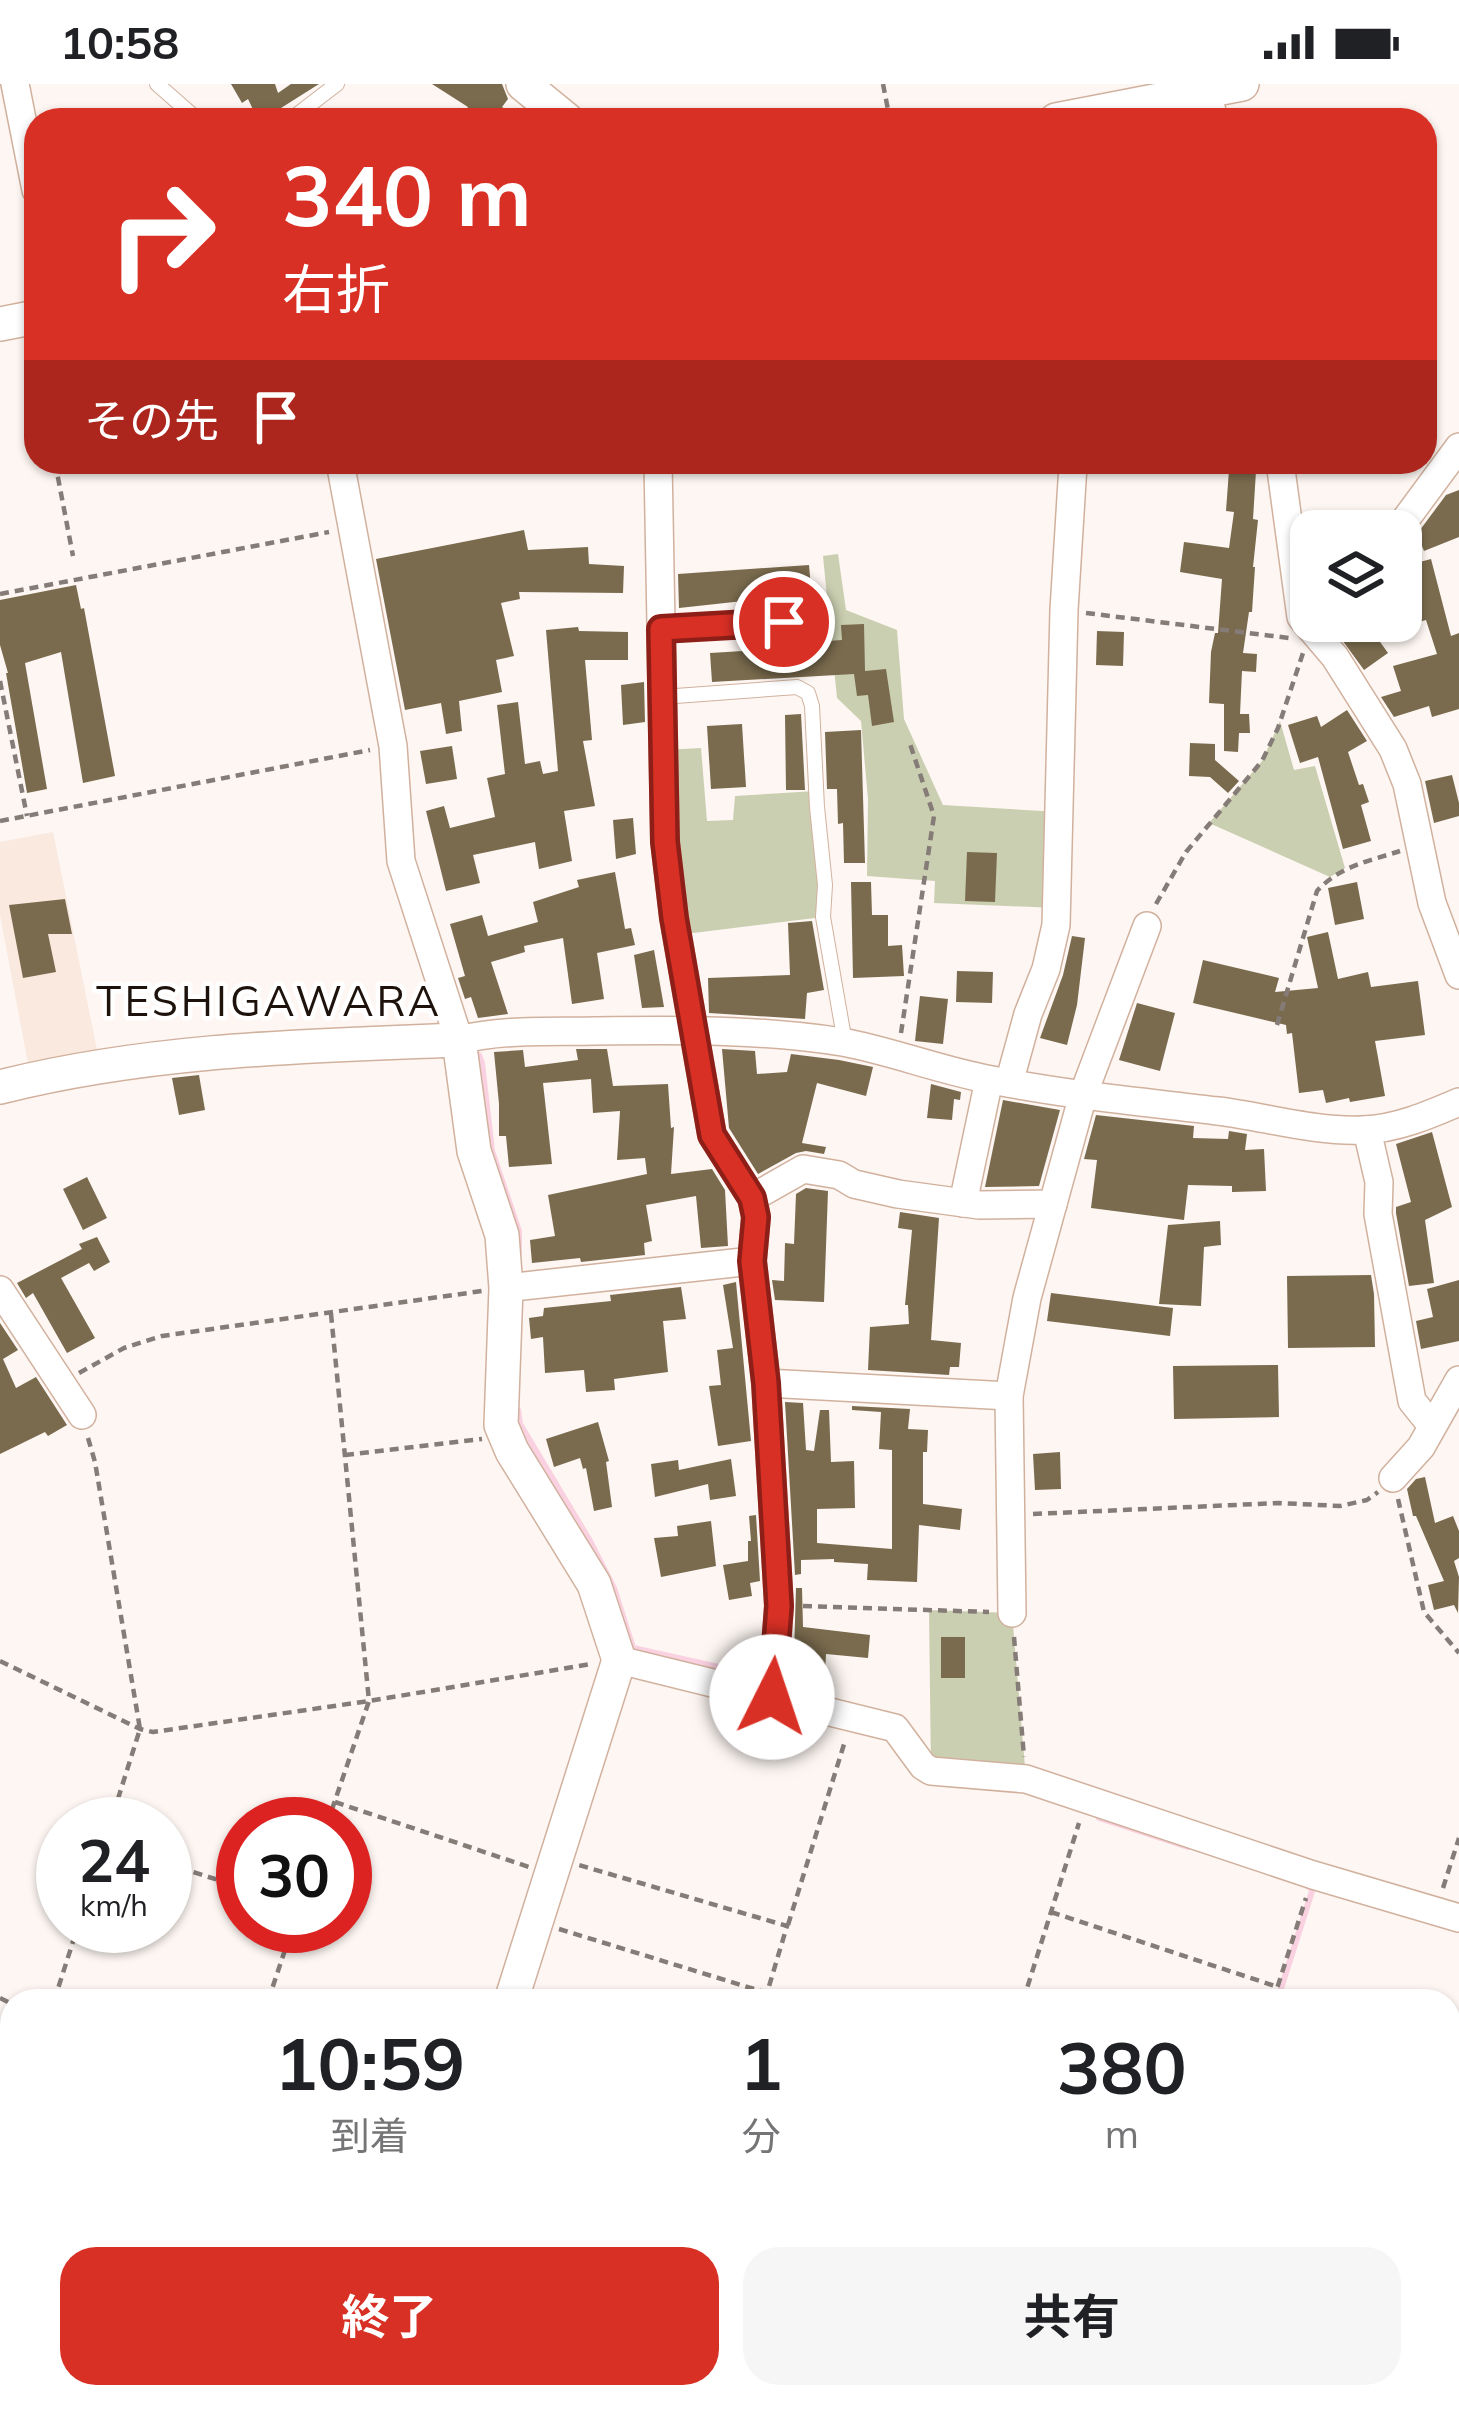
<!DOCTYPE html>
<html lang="ja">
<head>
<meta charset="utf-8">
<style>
  body { margin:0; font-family:Mulish,"Noto Sans JP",sans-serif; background:#f6f6f6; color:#202124; height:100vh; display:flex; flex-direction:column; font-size:45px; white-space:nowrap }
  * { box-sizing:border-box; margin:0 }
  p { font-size:39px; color:#757577 }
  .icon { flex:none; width:66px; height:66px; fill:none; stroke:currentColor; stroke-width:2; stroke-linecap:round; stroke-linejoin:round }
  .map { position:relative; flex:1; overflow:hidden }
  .side { position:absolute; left:0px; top:1905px; width:1461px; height:420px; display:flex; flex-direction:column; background:#fff; border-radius:36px 36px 0 0; box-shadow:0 3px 9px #0004 }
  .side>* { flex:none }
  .banner { position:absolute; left:24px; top:24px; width:1413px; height:366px; border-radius:36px; box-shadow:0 3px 9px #0004; background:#d93025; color:#fff; overflow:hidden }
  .fabs { position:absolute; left:1290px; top:426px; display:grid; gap:24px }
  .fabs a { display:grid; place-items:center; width:132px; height:132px; border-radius:24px; background:#fff; box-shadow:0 3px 9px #0004; font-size:60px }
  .speed { position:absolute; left:36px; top:1713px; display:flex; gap:24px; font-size:60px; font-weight:700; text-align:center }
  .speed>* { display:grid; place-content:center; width:156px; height:156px; border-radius:50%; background:#fff; box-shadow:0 3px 9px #0004; line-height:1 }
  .speed small { font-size:30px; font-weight:400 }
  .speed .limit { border:18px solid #d22; background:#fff; color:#111 }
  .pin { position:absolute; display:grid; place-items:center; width:102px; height:102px; color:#fff; margin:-51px; border:6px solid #fff; border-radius:50%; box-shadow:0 3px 12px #0007 }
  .me { position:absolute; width:132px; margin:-66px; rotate:4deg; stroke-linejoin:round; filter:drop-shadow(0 0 9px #0008) }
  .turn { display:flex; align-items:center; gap:42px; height:252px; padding:0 60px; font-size:54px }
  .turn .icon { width:156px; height:156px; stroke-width:2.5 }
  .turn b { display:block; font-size:84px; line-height:102px }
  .then { display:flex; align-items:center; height:114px; padding:0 60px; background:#0003; gap:24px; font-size:45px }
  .eta { display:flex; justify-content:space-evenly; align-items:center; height:204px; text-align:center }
  .eta b { font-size:72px; font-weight:700; line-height:84px }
  .action { display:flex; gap:24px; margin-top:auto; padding:24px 60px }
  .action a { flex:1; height:138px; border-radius:36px; background:#d93025; color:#fff; font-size:48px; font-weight:700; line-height:138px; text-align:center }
  .action a+a { background:#f6f6f6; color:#202124 }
  .status { display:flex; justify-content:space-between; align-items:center; height:84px; padding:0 60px; background:#fff; direction:ltr }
  .status svg { height:33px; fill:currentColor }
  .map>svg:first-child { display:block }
  .built { fill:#f9e9df }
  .green { fill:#cbcfb1 }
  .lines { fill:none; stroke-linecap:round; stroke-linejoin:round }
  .stream { stroke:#fad1e0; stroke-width:6 }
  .building { fill:#7a6b4e }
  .service-casing { stroke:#d1b19e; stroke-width:16 }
  .minor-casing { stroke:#d1b19e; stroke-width:30 }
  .tertiary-casing { stroke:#d1b19e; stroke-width:36 }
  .path { stroke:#867c77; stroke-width:4.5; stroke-dasharray:9 6; stroke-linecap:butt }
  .service { stroke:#fff; stroke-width:14 }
  .minor { stroke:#fff; stroke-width:27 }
  .tertiary { stroke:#fff; stroke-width:33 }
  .route-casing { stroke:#8d1f18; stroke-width:30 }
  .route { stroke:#d93025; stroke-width:21 }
  .labels { text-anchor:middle; stroke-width:9; stroke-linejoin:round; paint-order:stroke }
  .quarter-label { font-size:42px; letter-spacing:3px; fill:#1e130c; stroke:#fff }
</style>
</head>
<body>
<div class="status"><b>10:58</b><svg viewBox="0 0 49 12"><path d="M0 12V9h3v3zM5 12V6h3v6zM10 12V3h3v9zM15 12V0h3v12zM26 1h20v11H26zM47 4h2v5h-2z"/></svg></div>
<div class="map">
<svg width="1459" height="2325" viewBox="0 0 1459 2325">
  <rect width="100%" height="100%" fill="#fdf6f2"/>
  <!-- built -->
  <path class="built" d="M53,748L100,981L31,995L0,831V758Z"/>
  <!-- green -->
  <g class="green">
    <path d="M838,470L846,526L897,546L904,635L943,721L1059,728L1056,824L934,819L935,797L867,792L868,715L861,637L837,614L823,472Z"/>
    <path d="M1280,637L1294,686L1315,682L1345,784L1330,793L1209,739L1262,677Z"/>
    <path d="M701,664L707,737L733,736L735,712L816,707L823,833L677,851L662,666Z"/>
    <path d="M929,1526L1012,1529L1026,1695L931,1687Z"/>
  </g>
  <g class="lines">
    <!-- stream -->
    <g class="stream">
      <path d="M479,971L482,979L492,1067L519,1147V1169"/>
      <path d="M518,1326L520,1340L590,1457L614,1504L633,1564L750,1590"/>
      <path d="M1099,1734L1188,1763"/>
      <path d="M1277,1917L1313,1804L1309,1803"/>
      <path d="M1146,2325L1150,2313"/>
    </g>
  </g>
  <!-- building -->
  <g class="building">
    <path d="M231,0H275L278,9L291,0H319L262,36H258L248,15L242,19Z"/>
    <path d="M432,0H502L508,15L502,23L523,36H478L465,28L468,23Z"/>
    <path d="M1229,386L1256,387L1253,435L1258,436L1253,483H1255L1252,528H1249L1243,569L1257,570L1256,588L1242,587L1240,630H1249L1250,649H1239L1238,668L1224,667V620L1209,619L1211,568L1215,549H1218L1222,495L1180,488L1184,458L1229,464L1234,428L1226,427Z"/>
    <path d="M1459,406V453L1424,467L1417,450L1446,411Z"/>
    <path d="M524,446L528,466L588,463L589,480L624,482L623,509L519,508L520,515L501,519L514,572L496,576L502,608L459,617L462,647L446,650L441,619L405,626L376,475Z"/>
    <path d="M1431,475L1451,552L1459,549V625L1432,633L1429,622L1394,633L1381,613L1401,607L1393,582L1437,570L1426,536L1419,538L1405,482Z"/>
    <path d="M809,481L812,515L793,516L790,509L782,505L775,508L771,514L679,524L678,490Z"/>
    <path d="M76,501L81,525L84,524L115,692L83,699L61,568L25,579L47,705L27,709L6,589H8L0,561V516Z"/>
    <path d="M1331,537H1365L1388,569L1364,586L1329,538Z"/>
    <path d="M864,540L865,587L886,585L894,638L872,642L868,611L857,612L854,590L712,598L710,569L775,565L780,572L788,573L796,568L797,559L842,556L841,541Z"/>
    <path d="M578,543L579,547L628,548V576H585L592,656L583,657L595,722L564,727L572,777L539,785L535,758L473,771L480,799L446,807L426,727L444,722L450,744L495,733L487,694L505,690L497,621L518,618L525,680L540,677L543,690L558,687L546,546Z"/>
    <path d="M1097,547L1124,548L1123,582L1096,581Z"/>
    <path d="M644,598L645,638L623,641L621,601Z"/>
    <path d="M1347,626L1367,657L1348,668L1359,701L1363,700L1369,718L1361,721L1371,757L1343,765L1318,673L1300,679L1288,641L1317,632L1321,643Z"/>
    <path d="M801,630L805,706H786L785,631Z"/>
    <path d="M742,640L746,703L711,705L707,642Z"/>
    <path d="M861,646L865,779H844L843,739L838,740L837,705H827L825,648Z"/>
    <path d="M1190,659L1215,660V676L1239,697L1228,709L1210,693L1189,692Z"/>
    <path d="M452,662L457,695L426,700L420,667Z"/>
    <path d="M1452,691L1459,719V732L1434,739L1425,697Z"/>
    <path d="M633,734L636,770L616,775L613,736Z"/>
    <path d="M967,768L997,769L995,818L965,817Z"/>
    <path d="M615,788L625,845L631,844L635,861L597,869L604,915L572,920L563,854L524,862L525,868L491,878L508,930L478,934L471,913L465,915L458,894L465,892L450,840L482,831L488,852L538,838L533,818L579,803L577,796Z"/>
    <path d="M851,798H871L872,831H888V862L902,861L904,892L853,894Z"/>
    <path d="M1357,798L1364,835L1335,841L1328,804Z"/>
    <path d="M65,815L72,850H48L56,888L23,894L9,821Z"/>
    <path d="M812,837L824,906L807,909L805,935L709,929L708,894L790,891L788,839Z"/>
    <path d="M1328,848L1338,895L1368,888L1371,903L1418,897L1425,951L1375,957L1385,1012L1350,1018L1349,1014L1326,1019L1323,1006L1299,1009L1292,949L1287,950L1286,941L1193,919L1203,876L1279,894L1275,908L1318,904L1307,853Z"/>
    <path d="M1072,852L1085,854L1077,921L1067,961L1040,954L1063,891Z"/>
    <path d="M654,866L664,923L642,924L634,871Z"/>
    <path d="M957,887L993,888L992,919L956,918Z"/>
    <path d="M920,912L948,915L943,960L915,957Z"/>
    <path d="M1137,919L1175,929L1160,987L1119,976Z"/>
    <path d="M576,965H607L613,1002L668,1000L671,1044L674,1043L671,1090L712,1085L725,1106L728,1162L701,1164L696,1112L646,1121L652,1157L644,1159L645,1171L581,1178L580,1174L532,1179L530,1156L555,1152L548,1111L647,1090L645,1074L617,1076L620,1027L593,1029L591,995L543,999L552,1080L509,1083L506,1052H499V1020L494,968L523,966L525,983L578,976Z"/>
    <path d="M722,965L755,967L757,990L787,988L791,970L839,976L873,983L866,1012L817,999L802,1059L826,1063L824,1070L806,1067L796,1069L758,1090L729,1044Z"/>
    <path d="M199,991L205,1026L179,1031L172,994Z"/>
    <path d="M931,1000L961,1008L960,1016L954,1015L952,1036L927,1034Z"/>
    <path d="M1003,1016L1060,1026L1039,1102L985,1103Z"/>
    <path d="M1096,1031L1194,1042L1193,1054L1228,1055L1229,1047L1247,1050L1245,1066L1264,1065L1266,1107L1232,1108V1102L1188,1101L1184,1136L1091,1124L1097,1076L1084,1075Z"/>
    <path d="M1432,1048L1452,1123L1425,1136L1434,1199L1409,1202L1396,1129V1123L1411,1118L1396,1060Z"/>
    <path d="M87,1093L107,1134L83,1146L63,1105Z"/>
    <path d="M806,1104L828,1107L824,1218L775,1216L772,1196L784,1197L785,1159L794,1160L796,1110Z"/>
    <path d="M900,1128L939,1134L931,1256L961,1259L959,1283H950L949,1291L868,1286L870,1243L909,1240L908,1221H905L912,1146L898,1144Z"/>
    <path d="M1220,1137L1221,1161L1204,1163L1201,1222L1159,1220L1168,1141Z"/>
    <path d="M97,1153L110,1178L94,1187L89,1179L61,1194L95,1254L67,1269L33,1209L26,1214L17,1199L82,1165L79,1160Z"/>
    <path d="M1371,1191L1374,1210L1375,1263L1288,1264L1287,1192Z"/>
    <path d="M1459,1196V1257L1421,1265L1416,1237L1433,1233L1427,1205Z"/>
    <path d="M736,1198L751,1357L718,1362L709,1302L721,1301L717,1266L733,1264L723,1201Z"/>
    <path d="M681,1203L686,1235L663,1237L668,1288L614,1295L615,1306L586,1308L584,1286L545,1289L543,1253L531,1255L529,1234L543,1232L544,1224L611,1217L610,1211Z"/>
    <path d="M1051,1209L1173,1224L1170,1252L1047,1237Z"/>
    <path d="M0,1239L18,1266L3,1275L16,1304L36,1293L67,1341L48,1352L45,1348L0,1370Z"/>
    <path d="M1278,1281L1279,1333L1174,1335L1173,1282Z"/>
    <path d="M785,1318L803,1319L806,1366L814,1367L820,1326H829L831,1378L854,1377L855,1424L817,1425V1459L892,1465V1366L879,1365L881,1328L852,1326V1322L910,1325L908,1345L928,1346L927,1368H923V1420L962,1425L960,1446L919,1441L917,1498L867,1496L868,1480L834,1478V1475L801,1476V1490L795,1491Z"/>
    <path d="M598,1338L609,1377L606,1378L612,1423L594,1427L586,1384L583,1385L580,1374L554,1383L546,1355Z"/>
    <path d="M1060,1368L1061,1405L1035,1406L1033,1370Z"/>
    <path d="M731,1375L736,1412L710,1416L708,1400L655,1413L651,1380L678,1376L679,1386Z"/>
    <path d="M1425,1393L1435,1439L1453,1432L1459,1447V1474L1454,1477L1459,1493L1458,1529L1454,1521L1434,1526L1428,1501L1444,1497L1416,1432H1413L1407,1405L1416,1395Z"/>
    <path d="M756,1431L760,1497L750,1499L752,1512L729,1516L723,1481L748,1477V1457H751L749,1432Z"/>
    <path d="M711,1437L716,1482L661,1493L654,1454L678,1452L677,1442Z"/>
    <path d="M796,1504H802L803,1543L870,1551L868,1574L826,1570L824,1608L802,1602L803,1569H794Z"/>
    <rect x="941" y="1553" width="24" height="41"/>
  </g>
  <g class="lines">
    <defs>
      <g id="service">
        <path d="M157,0L198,36"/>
        <path d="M290,36L337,0"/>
        <path d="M782,516L786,562"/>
        <path d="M661,545L784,538"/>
        <path d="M662,613L797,603L808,609L812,622L817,723L825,801L823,833L845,959"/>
        <path d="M0,1959L12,1965"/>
        <path d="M597,2313L617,2325"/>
      </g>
      <g id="minor">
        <path d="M15,0L36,106"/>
        <path d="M1207,7L1214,36"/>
        <path d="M340,378L393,662L401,777L459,956C503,945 551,948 596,947C678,946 760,945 842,958C892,967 941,987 992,996C1067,1011 1143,1018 1218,1027C1266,1033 1314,1048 1363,1046C1396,1045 1429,1031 1459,1018"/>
        <path d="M658,378L665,757L674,834L712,1051L752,1114L756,1133L752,1177L766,1299L779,1522L773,1613"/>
        <path d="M1280,378L1301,533L1335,573L1393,665L1407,700L1432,819L1459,891"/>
        <path d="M1397,447L1459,363"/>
        <path d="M1009,999L1028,930L1046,885L1056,841L1064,526L1073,381"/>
        <path d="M1367,1046L1379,1098L1378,1130L1412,1317L1432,1342"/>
        <path d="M752,1114L803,1085L839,1091L854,1100L898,1110L979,1121L1053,1120"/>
        <path d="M963,1119L989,996"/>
        <path d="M506,1204L752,1177"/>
        <path d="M0,1206L82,1331"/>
        <path d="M766,1299L1009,1312"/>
        <path d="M1393,1394L1421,1363L1459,1296"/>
        <path d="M1012,1529L1009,1312L1027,1214L1083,1011L1147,842"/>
        <path d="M619,1576L895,1644L923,1682L931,1687L1026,1695L1313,1791L1459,1834"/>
      </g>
      <g id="tertiary">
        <path d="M523,0L567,36"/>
        <path d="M1056,36L1242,0"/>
        <path d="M0,240L36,233"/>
        <path d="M0,1003C151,965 305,962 459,956L474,1067L502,1151L506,1204L501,1341L512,1367L594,1500L619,1576L511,1917"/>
        <path d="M1449,2200L1459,2170"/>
        <path d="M668,2313L686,2325"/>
        <path d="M1407,2325L1411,2313"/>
      </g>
    </defs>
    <!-- service casing -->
    <use href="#service" class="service-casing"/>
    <!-- minor casing -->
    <use href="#minor" class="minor-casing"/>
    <!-- tertiary casing -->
    <use href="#tertiary" class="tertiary-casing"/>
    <!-- path -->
    <g class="path">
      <path d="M883,0L890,36"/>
      <path d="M33,261L36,279"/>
      <path d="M55,378L73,472"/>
      <path d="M0,510L329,448"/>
      <path d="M1086,529L1289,554"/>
      <path d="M0,597L27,732"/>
      <path d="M0,737L370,666"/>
      <path d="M1156,820L1186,768L1262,677L1278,644L1303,569"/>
      <path d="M1277,941L1317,807C1340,782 1369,777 1400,767"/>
      <path d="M901,949L934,732L910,660"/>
      <path d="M79,1289L124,1264L162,1252L482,1207"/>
      <path d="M88,1354L95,1378L140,1645L110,1740"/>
      <path d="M345,1371L482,1355"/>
      <path d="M1398,1415L1424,1528L1459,1569"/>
      <path d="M1033,1430L1279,1419L1340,1422L1367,1416L1378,1408"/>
      <path d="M803,1522L989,1528"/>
      <path d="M1014,1553L1024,1673"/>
      <path d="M0,1577L140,1645L153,1648L369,1617L591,1580"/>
      <path d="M335,1718L529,1783"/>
      <path d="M327,1740L369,1617L331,1230"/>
      <path d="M165,1779L243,1804"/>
      <path d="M1443,1804L1459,1754"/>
      <path d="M1051,1828L1278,1903"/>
      <path d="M788,1841L845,1657"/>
      <path d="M559,1845L767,1909L787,1842L579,1781"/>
      <path d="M0,1914L12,1920"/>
      <path d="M54,1917L78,1842"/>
      <path d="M268,1917L293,1842"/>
      <path d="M1023,1917L1079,1739"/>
      <path d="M1273,1917L1306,1814"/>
      <path d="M1449,2010L1459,2013"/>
      <path d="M0,2286L12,2287"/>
      <path d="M150,2313L195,2325"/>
      <path d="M1304,2313L1342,2325"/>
      <path d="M895,2325L899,2313"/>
      <path d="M1144,2325L1148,2313"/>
    </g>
    <!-- service -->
    <use href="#service" class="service"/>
    <!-- minor -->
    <use href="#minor" class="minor"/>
    <!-- tertiary -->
    <use href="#tertiary" class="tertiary"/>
  </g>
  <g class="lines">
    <defs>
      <path id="route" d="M772,1613L779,1522L766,1299L752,1177L756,1133L752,1114L712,1051L674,834L665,758L661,545L784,538"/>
    </defs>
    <!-- route casing -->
    <use href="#route" class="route-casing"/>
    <!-- route -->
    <use href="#route" class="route"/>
  </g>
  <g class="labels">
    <!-- quarter labels -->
    <g class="quarter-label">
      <text x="269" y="932">TESHIGAWARA</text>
    </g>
  </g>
</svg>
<div class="fabs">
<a><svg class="icon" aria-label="layers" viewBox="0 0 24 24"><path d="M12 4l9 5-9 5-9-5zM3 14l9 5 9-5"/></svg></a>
</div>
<div class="speed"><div>24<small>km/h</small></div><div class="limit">30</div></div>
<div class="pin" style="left:784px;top:538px;background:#d93025"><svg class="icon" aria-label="arrive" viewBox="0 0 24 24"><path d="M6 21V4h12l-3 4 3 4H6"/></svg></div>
<svg class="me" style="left:772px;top:1613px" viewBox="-20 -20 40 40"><circle r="19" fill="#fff"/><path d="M0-13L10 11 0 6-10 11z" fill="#d93025"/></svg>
<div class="banner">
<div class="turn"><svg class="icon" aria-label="right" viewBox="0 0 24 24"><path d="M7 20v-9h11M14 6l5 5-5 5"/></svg><div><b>340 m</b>右折</div></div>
<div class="then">その先<svg class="icon" aria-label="arrive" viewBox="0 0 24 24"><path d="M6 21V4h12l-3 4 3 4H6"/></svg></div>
</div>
<section class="side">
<div class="eta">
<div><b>10:59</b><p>到着</p></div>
<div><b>1</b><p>分</p></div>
<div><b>380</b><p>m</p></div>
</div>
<div class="action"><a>終了</a><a>共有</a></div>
</section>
</div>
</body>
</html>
